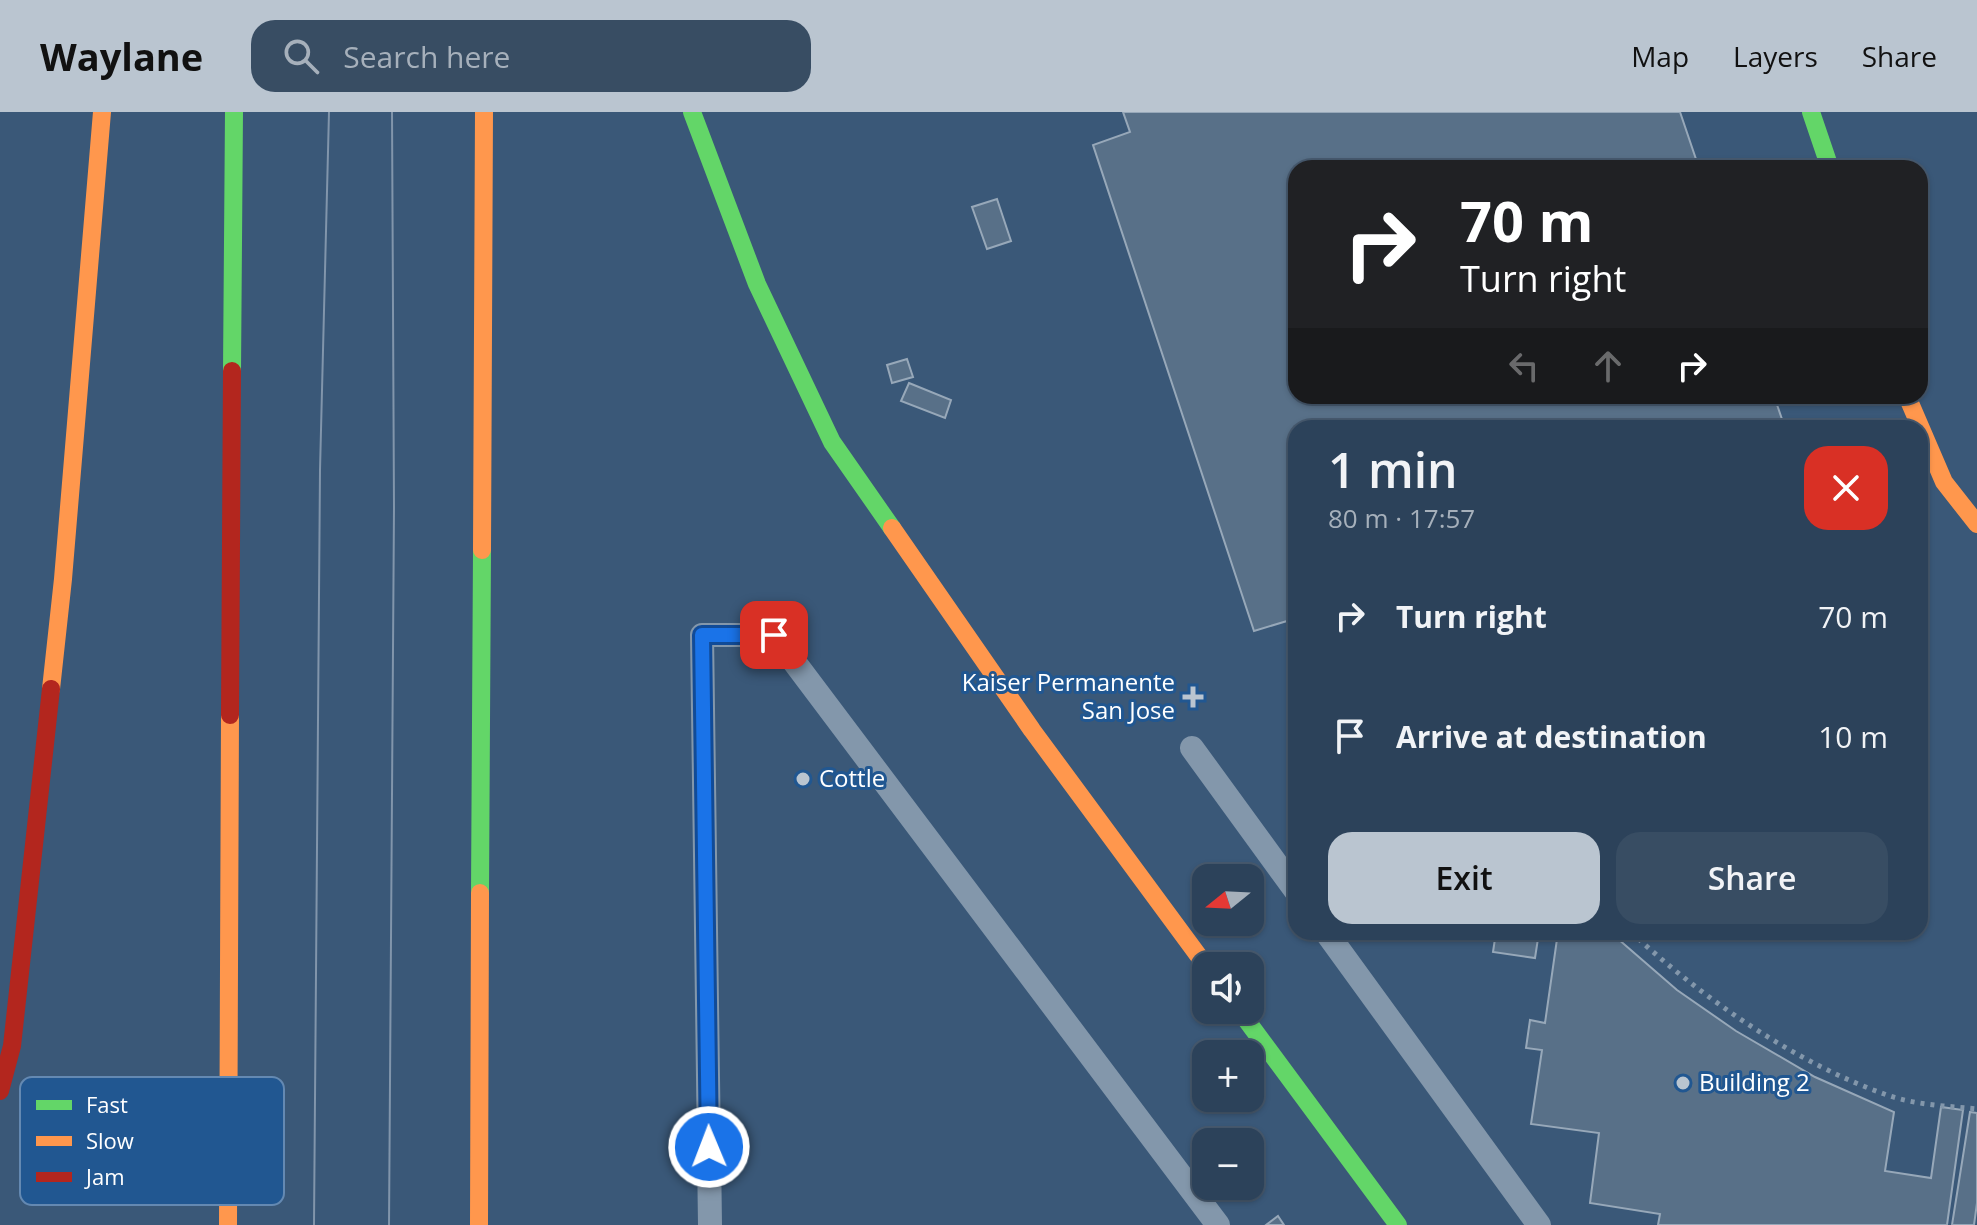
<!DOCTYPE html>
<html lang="en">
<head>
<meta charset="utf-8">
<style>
  body { margin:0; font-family:"Open Sans",sans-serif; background:#384d63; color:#f1f3f6; height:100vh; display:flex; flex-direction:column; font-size:30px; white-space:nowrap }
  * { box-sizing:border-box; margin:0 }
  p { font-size:26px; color:#a6b0bb }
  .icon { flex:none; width:44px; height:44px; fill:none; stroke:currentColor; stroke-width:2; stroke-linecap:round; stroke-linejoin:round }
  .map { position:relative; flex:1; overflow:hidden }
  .side { position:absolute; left:1288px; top:308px; width:640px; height:520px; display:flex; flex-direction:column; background:#2c425a; border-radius:24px; box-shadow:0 2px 6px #0004,0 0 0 2px #485b70 }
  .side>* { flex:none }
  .guide { position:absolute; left:1288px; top:48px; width:640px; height:244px; border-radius:24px; box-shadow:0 2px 6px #0004,0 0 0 2px #485b70; background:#202124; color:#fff; overflow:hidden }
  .needle { width:52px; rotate:252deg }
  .tools { position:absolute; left:1192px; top:752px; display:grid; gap:16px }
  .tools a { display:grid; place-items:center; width:72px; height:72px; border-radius:16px; background:#2c425a; box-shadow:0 2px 6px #0004,0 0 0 2px #485b70; font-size:40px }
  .pin { position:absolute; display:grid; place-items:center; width:68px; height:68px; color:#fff; margin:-34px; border-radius:16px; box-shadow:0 4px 12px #0006 }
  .me { position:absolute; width:88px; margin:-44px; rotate:359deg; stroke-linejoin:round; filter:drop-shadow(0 0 6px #0008) }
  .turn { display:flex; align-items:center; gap:28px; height:168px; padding:0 40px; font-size:36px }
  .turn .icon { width:104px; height:104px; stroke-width:2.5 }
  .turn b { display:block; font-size:56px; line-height:68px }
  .lanes { display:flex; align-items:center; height:76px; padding:0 40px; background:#0003; justify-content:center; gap:40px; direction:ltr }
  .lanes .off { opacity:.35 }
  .round { display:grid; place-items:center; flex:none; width:84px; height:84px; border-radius:24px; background:#384d63 }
  .overview { display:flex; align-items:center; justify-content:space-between; height:136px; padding:0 40px }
  h1 { font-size:48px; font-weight:600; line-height:60px }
  .primary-button { display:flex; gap:16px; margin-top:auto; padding:16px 40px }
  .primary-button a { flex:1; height:92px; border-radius:24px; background:#bac5d0; color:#111; font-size:32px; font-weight:600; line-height:92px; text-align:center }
  .primary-button a+a { background:#384d63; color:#f1f3f6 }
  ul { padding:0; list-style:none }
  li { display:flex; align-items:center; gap:24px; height:120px; padding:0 40px }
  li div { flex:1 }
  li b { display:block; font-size:30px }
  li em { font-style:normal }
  header { display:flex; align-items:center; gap:48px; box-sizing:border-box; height:112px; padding:0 40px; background:#bac5d0; color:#111 }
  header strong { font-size:38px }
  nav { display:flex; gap:44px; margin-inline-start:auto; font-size:28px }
  .search { width:560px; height:72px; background:#384d63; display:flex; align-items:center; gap:20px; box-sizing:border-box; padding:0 28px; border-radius:24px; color:#a6b0bb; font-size:30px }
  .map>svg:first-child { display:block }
  .building { fill:#587088; stroke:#97a8b9; stroke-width:2 }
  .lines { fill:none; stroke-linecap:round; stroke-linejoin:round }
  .path { stroke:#8397ab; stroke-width:5; stroke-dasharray:4 6; stroke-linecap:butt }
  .lane { stroke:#8397ab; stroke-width:24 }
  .fast { stroke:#63d668; stroke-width:18 }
  .slow { stroke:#ff974d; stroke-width:18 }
  .jam { stroke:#b3261e; stroke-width:18 }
  .tram { stroke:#8195ab; stroke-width:2 }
  .route-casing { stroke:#114b97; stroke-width:20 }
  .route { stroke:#1a73e8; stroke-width:14 }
  .poi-dot { fill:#bac5d0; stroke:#215791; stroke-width:3 }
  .labels { text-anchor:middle; stroke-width:6; stroke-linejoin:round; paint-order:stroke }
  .poi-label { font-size:24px; fill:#fff; stroke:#215791; text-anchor:start }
  .key { fill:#215791; stroke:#6489b2; stroke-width:2 }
  .key-label { font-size:22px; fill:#fff }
</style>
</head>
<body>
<header>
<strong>Waylane</strong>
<div class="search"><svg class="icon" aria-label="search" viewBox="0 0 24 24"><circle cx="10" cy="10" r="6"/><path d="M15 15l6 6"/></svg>Search here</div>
<nav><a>Map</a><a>Layers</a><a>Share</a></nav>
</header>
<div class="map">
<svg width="1977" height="1113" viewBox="0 0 1977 1113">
  <rect width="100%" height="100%" fill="#3a5878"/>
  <!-- building -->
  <g class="building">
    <path d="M1123,0H1680L1699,56H1296V284H1774L1785,316H1296V535L1287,509L1254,519L1093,33L1130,20Z"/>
    <path d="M997,87L1011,129L987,137L972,95Z"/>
    <path d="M907,247L913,265L892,271L887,253Z"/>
    <path d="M909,271L951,288L945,306L901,289Z"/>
    <path d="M1496,820H1539L1535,846L1493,840Z"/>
    <path d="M1558,820H1610L1677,878L1736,919L1815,965L1894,1000L1885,1059L1931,1066L1941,995L1963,998L1947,1113H1658L1660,1102L1590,1091L1599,1021L1531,1012L1542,938L1526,936L1530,908L1545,911Z"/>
    <path d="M1970,1000L1977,1001V1091L1974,1113H1952Z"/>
    <path d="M1278,1104L1284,1113H1266Z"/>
  </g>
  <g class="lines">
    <!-- path -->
    <path class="path" d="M1631,820C1702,886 1795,951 1887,983C1915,993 1947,994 1977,997"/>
    <!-- lane -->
    <g class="lane">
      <path d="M1192,636L1296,779"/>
      <path d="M1326,820L1539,1113"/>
      <path d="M710,1113L702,523H774L1218,1113"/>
    </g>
    <!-- fast -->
    <g class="fast">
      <path d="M692,0L757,172L832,330L892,416"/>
      <path d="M1811,0L1830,56"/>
      <path d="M232,259L234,0"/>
      <path d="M480,781L482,438"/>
      <path d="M1239,898L1398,1113"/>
    </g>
    <!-- slow -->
    <g class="slow">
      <path d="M1907,284L1944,370L1977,412"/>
      <path d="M892,416L1032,618L1206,854"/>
      <path d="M482,438L484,0"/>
      <path d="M51,577L63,467L102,0"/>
      <path d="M228,1113L230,603"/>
      <path d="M479,1113L480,781"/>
    </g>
    <!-- jam -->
    <g class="jam">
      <path d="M230,603L232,259"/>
      <path d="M0,979L12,934L51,577"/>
    </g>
    <!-- tram -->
    <g class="tram">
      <path d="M314,1113L320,358L329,0"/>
      <path d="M389,1113L394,395L392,0"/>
    </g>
  </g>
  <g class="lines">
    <defs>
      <path id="route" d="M709,1035L702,523H774"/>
    </defs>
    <!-- route casing -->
    <use href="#route" class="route-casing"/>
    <!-- route -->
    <use href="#route" class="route"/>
  </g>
  <!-- markers -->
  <g class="poi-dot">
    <path d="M1189 573h8v8h8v8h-8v8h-8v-8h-8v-8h8z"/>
    <circle cx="803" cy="667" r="8"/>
    <circle cx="1683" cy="971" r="8"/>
  </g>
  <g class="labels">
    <!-- poi labels -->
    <g class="poi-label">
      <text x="1175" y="579" text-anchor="end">Kaiser Permanente<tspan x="1175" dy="28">San Jose</tspan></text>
      <text x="819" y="675">Cottle</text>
      <text x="1699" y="979">Building 2</text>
    </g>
  </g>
  <!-- legend -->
  <rect x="20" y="965" width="264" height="128" rx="12" class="key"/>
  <rect x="36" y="988" width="36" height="10" fill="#63d668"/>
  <rect x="36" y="1024" width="36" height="10" fill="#ff974d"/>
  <rect x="36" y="1060" width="36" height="10" fill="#b3261e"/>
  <g class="key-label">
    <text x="86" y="1001">Fast</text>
    <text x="86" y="1037">Slow</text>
    <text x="86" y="1073">Jam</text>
  </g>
</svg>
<div class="tools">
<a><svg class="needle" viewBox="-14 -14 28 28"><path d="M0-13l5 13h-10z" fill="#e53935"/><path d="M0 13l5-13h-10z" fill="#a6b0bb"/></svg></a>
<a><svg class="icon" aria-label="sound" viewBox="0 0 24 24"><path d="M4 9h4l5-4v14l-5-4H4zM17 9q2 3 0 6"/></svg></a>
<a>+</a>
<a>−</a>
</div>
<div class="pin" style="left:774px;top:523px;background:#d93025"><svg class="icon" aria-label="arrive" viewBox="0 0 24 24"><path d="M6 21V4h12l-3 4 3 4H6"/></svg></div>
<svg class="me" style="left:709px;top:1035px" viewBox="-20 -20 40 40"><circle r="17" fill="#1a73e8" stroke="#fff" stroke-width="3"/><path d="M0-11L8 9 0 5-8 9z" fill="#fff"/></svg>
<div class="guide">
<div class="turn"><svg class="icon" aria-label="right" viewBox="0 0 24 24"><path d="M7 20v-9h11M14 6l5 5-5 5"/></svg><div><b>70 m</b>Turn right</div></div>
<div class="lanes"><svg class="icon off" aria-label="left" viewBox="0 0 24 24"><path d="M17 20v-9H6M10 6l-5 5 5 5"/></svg><svg class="icon off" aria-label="ahead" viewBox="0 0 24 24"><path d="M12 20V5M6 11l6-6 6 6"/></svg><svg class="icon" aria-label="right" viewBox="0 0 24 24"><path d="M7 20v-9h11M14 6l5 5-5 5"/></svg></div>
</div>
<section class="side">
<div class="overview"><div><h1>1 min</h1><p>80 m · 17:57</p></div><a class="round" style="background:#d93025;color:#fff"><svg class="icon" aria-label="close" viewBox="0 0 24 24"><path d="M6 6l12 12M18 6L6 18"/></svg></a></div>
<ul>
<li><svg class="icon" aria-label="right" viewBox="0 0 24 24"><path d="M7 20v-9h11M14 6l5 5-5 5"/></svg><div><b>Turn right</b></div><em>70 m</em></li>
<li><svg class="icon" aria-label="arrive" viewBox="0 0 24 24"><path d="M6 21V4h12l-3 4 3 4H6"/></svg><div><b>Arrive at destination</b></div><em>10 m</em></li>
</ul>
<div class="primary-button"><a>Exit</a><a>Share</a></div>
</section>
</div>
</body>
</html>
